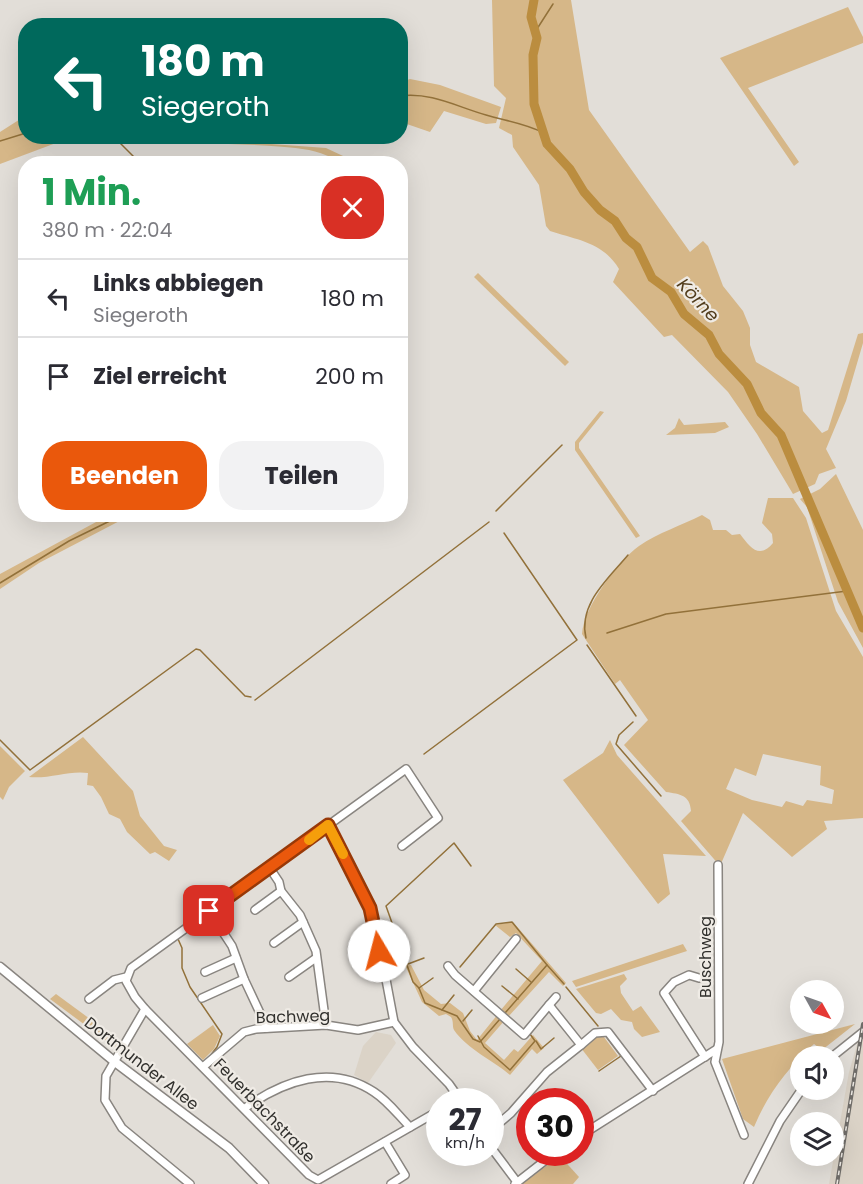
<!DOCTYPE html>
<html lang="de">
<head>
<meta charset="utf-8">
<style>
  body { margin:0; font-family:Poppins,sans-serif; background:#f2f2f3; color:#2b2b33; height:100vh; display:flex; flex-direction:column; font-size:22px; white-space:nowrap }
  * { box-sizing:border-box; margin:0 }
  p { font-size:20px; color:#7c7c81 }
  .icon { flex:none; width:33px; height:33px; fill:none; stroke:currentColor; stroke-width:2; stroke-linecap:round; stroke-linejoin:round }
  .map { position:relative; flex:1; overflow:hidden }
  .details { position:absolute; left:18px; top:156px; width:390px; height:366px; display:flex; flex-direction:column; background:#fff; border-radius:24px; box-shadow:0 6px 24px #0002 }
  .details>* { flex:none }
  .hud { position:absolute; left:18px; top:18px; width:390px; height:126px; border-radius:24px; box-shadow:0 6px 24px #0002; background:#00695c; color:#fff; overflow:hidden }
  .needle { width:39px; rotate:130deg }
  .fabs { position:absolute; left:790px; top:980px; display:grid; gap:12px }
  .fabs a { display:grid; place-items:center; width:54px; height:54px; border-radius:50%; background:#fff; box-shadow:0 6px 24px #0002; font-size:30px }
  .speed { position:absolute; left:426px; top:1088px; display:flex; gap:12px; font-size:30px; font-weight:700; text-align:center }
  .speed>* { display:grid; place-content:center; width:78px; height:78px; border-radius:50%; background:#fff; box-shadow:0 6px 24px #0002; line-height:1 }
  .speed small { font-size:15px; font-weight:400 }
  .speed .limit { border:9px solid #d22; background:#fff; color:#111 }
  .pin { position:absolute; display:grid; place-items:center; width:51px; height:51px; color:#fff; margin:-26px; border-radius:12px; box-shadow:0 3px 9px #0006 }
  .me { position:absolute; width:66px; margin:-33px; rotate:352deg; stroke-linejoin:round; filter:drop-shadow(0 0 4px #0008) }
  .turn { display:flex; align-items:center; gap:21px; height:126px; padding:0 24px; font-size:27px }
  .turn .icon { width:78px; height:78px; stroke-width:2.5 }
  .turn b { display:block; font-size:42px; line-height:51px }
  .round { display:grid; place-items:center; flex:none; width:63px; height:63px; border-radius:24px; background:#f2f2f3 }
  .overview { display:flex; align-items:center; justify-content:space-between; height:102px; padding:0 24px }
  h1 { font-size:36px; font-weight:700; line-height:45px; color:#1e9e55 }
  .cta { display:flex; gap:12px; margin-top:auto; padding:12px 24px }
  .cta a { flex:1; height:69px; border-radius:24px; background:#ea580c; color:#fff; font-size:24px; font-weight:700; line-height:69px; text-align:center }
  .cta a+a { background:#f2f2f3; color:#2b2b33 }
  ul { padding:0; list-style:none }
  li { display:flex; align-items:center; gap:18px; height:78px; padding:0 24px; border-top:2px solid #e1e1e2 }
  li div { flex:1 }
  li b { display:block; font-size:22px }
  li em { font-style:normal }
  .map>svg:first-child { display:block }
  .built { fill:#dbd3c7 }
  .green { fill:#d6b788; fill-rule:evenodd }
  .lines { fill:none; stroke-linecap:round; stroke-linejoin:round }
  .stream { stroke:#92713a; stroke-width:1.5 }
  .river { stroke:#bb8d3f; stroke-width:9 }
  .minor-casing { stroke:#898580; stroke-width:10 }
  .major-casing { stroke:#898580; stroke-width:11 }
  .minor { stroke:#fff; stroke-width:7 }
  .major { stroke:#fff; stroke-width:8 }
  .rail-casing { stroke:#706d69; stroke-width:4 }
  .rail { stroke:#efebe5; stroke-width:1.5; stroke-dasharray:4.5; stroke-linecap:butt }
  .route-casing { stroke:#983908; stroke-width:15 }
  .route { stroke:#ea580c; stroke-width:10 }
  .slow { stroke:#f59e0b; stroke-width:10 }
  .labels { text-anchor:middle; stroke-width:4.5; stroke-linejoin:round; paint-order:stroke }
  .street-label { font-size:16px; fill:#31302d; stroke:#efebe5 }
  .water-label { font-size:18px; font-style:italic; fill:#523d1d; stroke:#efebe5 }
</style>
</head>
<body>
<div class="map">
<svg width="863" height="1184" viewBox="0 0 863 1184">
  <rect width="100%" height="100%" fill="#e2ded8"/>
  <!-- built -->
  <g class="built">
    <path d="M376,1032L391,1035L396,1043L368,1083L354,1075L363,1046Z"/>
    <path d="M863,1037V1184H829L849,1072L858,1041Z"/>
  </g>
  <!-- green -->
  <g class="green">
    <path d="M492,0H571L589,110L690,252L703,241L708,246L723,286L743,311L750,328V345L756,362L799,387L803,411L822,433L828,430L858,334L863,333V343L846,401L826,449L836,468L819,474L815,484L793,494L757,434L728,392L672,335L664,337L613,282L619,269C603,242 577,240 550,231L546,226L539,185L513,147L512,135L499,128L506,98L494,86Z"/>
    <path d="M848,7L863,37V43L748,88L799,162L794,166L720,58Z"/>
    <path d="M410,79L440,85L501,107L496,123L486,124L444,111L430,132L401,122V82Z"/>
    <path d="M25,116L26,136L72,137L0,164V132Z"/>
    <path d="M200,139L326,148L358,163C341,164 326,153 309,150C274,144 236,145 201,143Z"/>
    <path d="M478,273L569,362L565,366L474,277Z"/>
    <path d="M600,411L604,412L579,443V448L640,536L636,538L575,450V442Z"/>
    <path d="M679,418L684,425L725,422L729,427L715,433L666,435L675,428Z"/>
    <path d="M836,474L863,530V648L838,602L807,507L800,499L820,489Z"/>
    <path d="M768,498H793L806,518L836,611L863,657V818L824,821L827,829L792,857L743,813L720,866L681,821L691,811C690,795 680,794 666,792L624,745L648,720L620,680L615,684L582,634C584,607 617,562 639,546C658,533 682,525 702,515L710,520L713,530H726L732,535L740,534C750,547 759,560 773,543L772,534L762,523ZM763,754L821,766L820,785L834,790L832,804L807,800L803,806L786,801L782,807L752,800L726,789L735,768L756,776Z"/>
    <path d="M109,515H131L39,563L0,589V574Z"/>
    <path d="M83,737L133,791L140,816L164,846L177,850L169,861L155,852L150,854L127,832L120,819L109,814L101,797L93,786L87,785L88,773C70,770 50,779 29,777Z"/>
    <path d="M610,740L617,755L706,856L663,854L670,894L658,904L563,780L603,753Z"/>
    <path d="M0,746L25,771L9,787L3,800L0,797Z"/>
    <path d="M513,922L566,983L563,986L549,972L508,1017L500,1011L542,961L516,933L510,937L495,925Z"/>
    <path d="M683,944L687,951L576,987L572,981Z"/>
    <path d="M404,963L411,965L424,990L441,1004L450,1003L463,1013L470,1031L477,1040L498,1014L505,1020L485,1043L504,1060L514,1049L518,1052L533,1035L544,1048L537,1054L532,1049L510,1075C493,1060 468,1050 454,1030C452,1026 454,1022 451,1017L446,1014L439,1016L422,1002Z"/>
    <path d="M624,974L627,979L620,986L621,993L633,1011L641,1006L660,1032L642,1037L634,1029L632,1022L621,1020L611,1009L601,1014L596,1013L576,989Z"/>
    <path d="M56,994L120,1041L116,1048L50,999Z"/>
    <path d="M855,1024L822,1050L814,1044C788,1068 768,1093 754,1127L743,1119L722,1059Z"/>
    <path d="M213,1025L220,1036L214,1049L203,1060L187,1044Z"/>
    <path d="M601,1033L618,1056L598,1070L581,1048Z"/>
    <path d="M560,1156L579,1177L573,1184H522Z"/>
  </g>
  <g class="lines">
    <!-- stream -->
    <g class="stream">
      <path d="M535,32L553,4"/>
      <path d="M400,96C432,92 457,107 486,115C506,121 525,123 544,133"/>
      <path d="M113,136L141,164"/>
      <path d="M0,141L26,133"/>
      <path d="M496,511L562,445"/>
      <path d="M0,583L69,541L124,514"/>
      <path d="M607,633L666,614L847,591"/>
      <path d="M586,638C578,604 608,579 628,555"/>
      <path d="M587,645L636,716"/>
      <path d="M255,700L489,522"/>
      <path d="M633,722L619,735L616,744L661,796"/>
      <path d="M0,740L30,770L196,649L200,650L245,696L251,697"/>
      <path d="M424,754L577,640L504,533"/>
      <path d="M471,866L454,843L386,906L413,982L419,988L425,1003L457,1016L473,1039L480,1042L500,1019"/>
      <path d="M178,939L182,948V968L190,987L222,1034L217,1047L210,1056"/>
      <path d="M408,964L424,958"/>
      <path d="M460,967L496,924L512,922L547,965"/>
      <path d="M516,969L531,982"/>
      <path d="M502,986L518,999"/>
      <path d="M566,987L598,1026"/>
      <path d="M419,988L433,978"/>
      <path d="M442,1010L454,995"/>
      <path d="M505,1013L547,965L564,984"/>
      <path d="M463,1021L472,1010"/>
      <path d="M478,1036L484,1047L510,1070L535,1041L530,1034L540,1021"/>
      <path d="M536,1041L541,1049L554,1038"/>
      <path d="M599,1071L621,1056L605,1035"/>
    </g>
    <!-- river -->
    <path class="river" d="M534,0L531,17L537,38L533,55L534,104L547,144L570,169L584,192L600,210L615,221L626,238L637,247L652,278L671,292L684,314L709,335L719,354L747,384L761,413L781,435L863,628"/>
    <defs>
      <g id="minor">
        <path d="M328,825L375,921L394,1022L413,1047L449,1084L461,1101"/>
        <path d="M402,846L438,818L406,769L131,968L126,981L135,997L145,1009L309,1175L318,1180L440,1110"/>
        <path d="M718,865L719,1042L715,1062L744,1135"/>
        <path d="M269,867L279,882L281,891L300,915L316,951L326,1025"/>
        <path d="M255,910L281,891"/>
        <path d="M209,911L232,946L244,979L267,1028"/>
        <path d="M274,943L303,922"/>
        <path d="M448,966L455,975L524,1035L549,1005L581,1045L595,1033L608,1032L653,1091"/>
        <path d="M205,972L236,958"/>
        <path d="M289,977L316,958"/>
        <path d="M699,978L689,975L674,982L664,993L705,1057"/>
        <path d="M474,991L516,939"/>
        <path d="M202,998L244,979"/>
        <path d="M89,999L114,980L126,977"/>
        <path d="M549,1005L556,997"/>
        <path d="M145,1009L106,1076L105,1100L122,1128L190,1184"/>
        <path d="M833,1056L863,1032"/>
        <path d="M204,1066L244,1032L256,1029L326,1025L358,1030L394,1022"/>
        <path d="M245,1108C283,1081 331,1063 374,1092C388,1101 398,1115 410,1127"/>
        <path d="M490,1131L511,1113L547,1072L581,1045"/>
        <path d="M580,1136L717,1049"/>
        <path d="M385,1142L405,1175L391,1184"/>
        <path d="M490,1146L517,1182"/>
        <path d="M515,1184L556,1152"/>
        <path d="M748,1184L780,1121L802,1089"/>
      </g>
      <path id="major" d="M0,967L115,1062L229,1148L264,1184"/>
    </defs>
    <!-- minor casing -->
    <use href="#minor" class="minor-casing"/>
    <!-- major casing -->
    <use href="#major" class="major-casing"/>
    <!-- minor -->
    <use href="#minor" class="minor"/>
    <!-- major -->
    <use href="#major" class="major"/>
    <defs>
      <path id="rail" d="M837,1184L863,1024"/>
    </defs>
    <!-- rail casing -->
    <use href="#rail" class="rail-casing"/>
    <!-- rail -->
    <use href="#rail" class="rail"/>
  </g>
  <g class="lines">
    <defs>
      <path id="route" d="M209,911L328,825L370,908L379,951"/>
    </defs>
    <!-- route casing -->
    <use href="#route" class="route-casing"/>
    <!-- route -->
    <use href="#route" class="route"/>
    <!-- slow -->
    <path class="slow" d="M309,840L328,825L343,854"/>
  </g>
  <g class="labels">
    <!-- street labels -->
    <g class="street-label">
      <text transform="translate(705 957) rotate(-90)" y="6">Buschweg</text>
      <text transform="translate(293 1016) rotate(-2)" y="6">Bachweg</text>
      <text transform="translate(142 1063) rotate(38)" y="6">Dortmunder Allee</text>
      <text transform="translate(265 1110) rotate(46)" y="6">Feuerbachstraße</text>
    </g>
    <!-- water labels -->
    <g class="water-label">
      <text transform="translate(698 300) rotate(47)" y="6">Körne</text>
    </g>
  </g>
</svg>
<div class="fabs">
<a><svg class="needle" viewBox="-14 -14 28 28"><path d="M0-13l5 13h-10z" fill="#e53935"/><path d="M0 13l5-13h-10z" fill="#7c7c81"/></svg></a>
<a><svg class="icon" aria-label="sound" viewBox="0 0 24 24"><path d="M4 9h4l5-4v14l-5-4H4zM17 9q2 3 0 6"/></svg></a>
<a><svg class="icon" aria-label="layers" viewBox="0 0 24 24"><path d="M12 4l9 5-9 5-9-5zM3 14l9 5 9-5"/></svg></a>
</div>
<div class="speed"><div>27<small>km/h</small></div><div class="limit">30</div></div>
<div class="pin" style="left:209px;top:911px;background:#d93025"><svg class="icon" aria-label="arrive" viewBox="0 0 24 24"><path d="M6 21V4h12l-3 4 3 4H6"/></svg></div>
<svg class="me" style="left:379px;top:951px" viewBox="-20 -20 40 40"><circle r="19" fill="#fff"/><path d="M0-13L10 11 0 6-10 11z" fill="#ea580c"/></svg>
<div class="hud">
<div class="turn"><svg class="icon" aria-label="left" viewBox="0 0 24 24"><path d="M17 20v-9H6M10 6l-5 5 5 5"/></svg><div><b>180 m</b>Siegeroth</div></div>
</div>
<section class="details">
<div class="overview"><div><h1>1 Min.</h1><p>380 m · 22:04</p></div><a class="round" style="background:#d93025;color:#fff"><svg class="icon" aria-label="close" viewBox="0 0 24 24"><path d="M6 6l12 12M18 6L6 18"/></svg></a></div>
<ul>
<li><svg class="icon" aria-label="left" viewBox="0 0 24 24"><path d="M17 20v-9H6M10 6l-5 5 5 5"/></svg><div><b>Links abbiegen</b><p>Siegeroth</p></div><em>180 m</em></li>
<li><svg class="icon" aria-label="arrive" viewBox="0 0 24 24"><path d="M6 21V4h12l-3 4 3 4H6"/></svg><div><b>Ziel erreicht</b></div><em>200 m</em></li>
</ul>
<div class="cta"><a>Beenden</a><a>Teilen</a></div>
</section>
</div>
</body>
</html>
